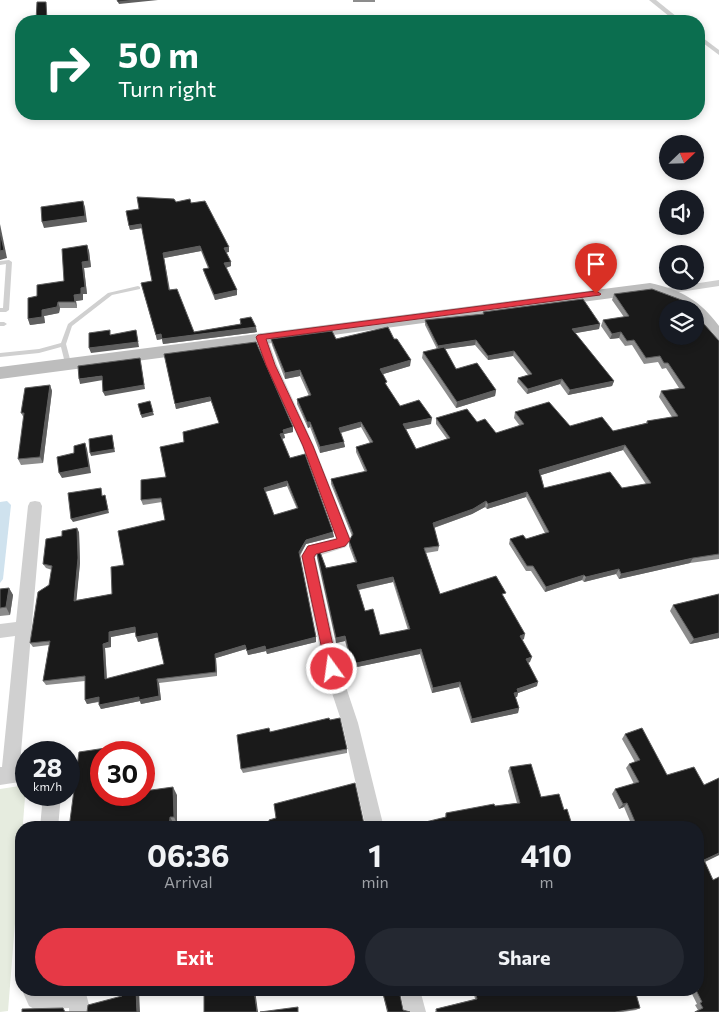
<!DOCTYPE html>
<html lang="en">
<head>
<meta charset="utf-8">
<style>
  body { margin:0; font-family:Commissioner,sans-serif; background:#242831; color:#f1f3f6; height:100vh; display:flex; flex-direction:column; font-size:19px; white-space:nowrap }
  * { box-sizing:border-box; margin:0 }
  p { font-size:16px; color:#9ea1a6 }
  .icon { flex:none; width:28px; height:28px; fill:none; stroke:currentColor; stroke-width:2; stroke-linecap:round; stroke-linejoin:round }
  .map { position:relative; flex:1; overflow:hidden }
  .sheet { position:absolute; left:15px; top:821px; width:689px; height:175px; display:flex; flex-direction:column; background:#171b24; border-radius:20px; box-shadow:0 2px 8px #0003 }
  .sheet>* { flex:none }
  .banner { position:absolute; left:15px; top:15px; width:690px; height:105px; border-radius:20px; box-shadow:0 2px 8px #0003; background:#0b6e4f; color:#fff; overflow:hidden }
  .needle { width:32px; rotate:67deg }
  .fabs { position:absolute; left:659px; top:135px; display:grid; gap:10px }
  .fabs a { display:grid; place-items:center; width:45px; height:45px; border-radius:50%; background:#171b24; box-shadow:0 2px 8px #0003; font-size:25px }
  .speed { position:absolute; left:15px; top:741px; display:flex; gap:10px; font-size:25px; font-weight:700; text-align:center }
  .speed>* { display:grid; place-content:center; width:65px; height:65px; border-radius:50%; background:#171b24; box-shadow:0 2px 8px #0003; line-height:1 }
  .speed small { font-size:12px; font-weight:400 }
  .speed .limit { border:8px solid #d22; background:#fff; color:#111 }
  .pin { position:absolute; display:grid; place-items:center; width:42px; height:42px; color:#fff; margin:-51px -21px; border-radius:50% 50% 50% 0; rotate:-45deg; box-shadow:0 0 5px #0007 }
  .pin .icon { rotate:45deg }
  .me { position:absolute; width:55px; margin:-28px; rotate:346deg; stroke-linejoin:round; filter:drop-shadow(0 0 4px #0008) }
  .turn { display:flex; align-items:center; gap:18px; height:105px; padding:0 20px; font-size:22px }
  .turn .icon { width:65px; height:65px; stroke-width:2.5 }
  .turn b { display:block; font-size:35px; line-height:42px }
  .eta { display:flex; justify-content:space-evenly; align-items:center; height:85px; text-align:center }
  .eta b { font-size:30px; font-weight:700; line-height:35px }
  .button { display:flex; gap:10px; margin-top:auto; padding:10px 20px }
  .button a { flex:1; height:58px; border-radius:30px; background:#e63946; color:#fff; font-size:20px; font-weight:700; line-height:58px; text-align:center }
  .button a+a { background:#242831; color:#f1f3f6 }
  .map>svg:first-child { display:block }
  .green { fill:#e6ecdf }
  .water { fill:#cfe2ee }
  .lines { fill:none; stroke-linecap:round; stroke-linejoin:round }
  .service { fill:#d0d0d0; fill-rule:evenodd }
  .minor { fill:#d0d0d0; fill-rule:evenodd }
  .secondary { fill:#bdbdbd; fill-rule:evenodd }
  .wall { fill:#8c8c8c; fill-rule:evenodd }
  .shaded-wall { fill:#5f5f5f }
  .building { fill:#1a1a1a; stroke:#5f5f5f; fill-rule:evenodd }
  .route { fill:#e63946; stroke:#96252e }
</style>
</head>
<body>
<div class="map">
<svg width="719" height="1012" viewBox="0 0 719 1012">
  <rect width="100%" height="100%" fill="#fff"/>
  <!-- green -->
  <path class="green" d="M26,785L8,1011L0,1012V789Z"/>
  <!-- water -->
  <path class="water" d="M7,501L11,505L3,579L0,583V502Z"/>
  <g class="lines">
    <!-- service -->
    <g class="service">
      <path d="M9,260L12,262L9,310L6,312H0V308H3L6,264L0,265V261Z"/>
      <path d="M138,286L140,287V289L112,295L72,326L66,344L71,363L70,364L68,365L65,363L61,347L39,353L0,357V353L39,349L61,343L68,324L108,293Z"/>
      <path d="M0,322H4L7,324L4,326H0Z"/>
    </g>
    <!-- minor -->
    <g class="minor">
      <path d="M649,0H656L682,21H675Z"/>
      <path d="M699,35L719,50V55L699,40Z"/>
      <path d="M719,280V286L666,294L661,291L666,288Z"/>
      <path d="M261,333L267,337L277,365L314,446L351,540L346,547L315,557L340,669L358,723L384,828H366L342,723L324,669L301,556L307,546L336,538L302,446L265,365L255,337Z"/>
      <path d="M35,501L40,502L42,506L20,764L26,763V781L0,785V767H2L15,636L0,638V624L16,622L28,506L30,502Z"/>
      <path d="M43,795H61L58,828H40Z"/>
      <path d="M22,990H85L91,1012H69V1008L36,1010L29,1006Z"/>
      <path d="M400,990H420L426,1012H404Z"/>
    </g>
    <!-- secondary -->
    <path class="secondary" d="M650,283C681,290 700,300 719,326V342C708,339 695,320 695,309C684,309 665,296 650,293L0,379V367Z"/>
  </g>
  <!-- wall -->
  <g class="wall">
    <rect x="353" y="0" width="22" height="2"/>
    <path d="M176,202L191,203L229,252H226L231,262V266L226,268L237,290V295L215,300L204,273L203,269L208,268L201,251L164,258L170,290L194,332L240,324V319L257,332L163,344L162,339L157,340L141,283L152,281L142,228L130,230L129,226L139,209Z"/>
    <path d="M87,245L89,251L91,267L84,268L87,294H83V300L76,301L77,308H60L59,313L44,316L45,323L30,325L28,319L64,281Z"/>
    <path d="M614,294L704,324L719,341V559L690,563L619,579L616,574L584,582L582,580L545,592L531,571H526L509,544L510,539H526L545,533L526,497L487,509L485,507L472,514L434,528L439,546L438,551L426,553L440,594L504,597L524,639L522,640L530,662L528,663L537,686L518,693L517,697H515L519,708L518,713L471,723L459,687L432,693L420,654L352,668L345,641L336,643L317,558V553L326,568L355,562L349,546V541L352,536L331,484V479L365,472L356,452V447L370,443L361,427L341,433L345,447L320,453L310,427L308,428L297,404V399L309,396L300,376L285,379L272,345L271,339H394L410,366L383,374L387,387L400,406L431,424L406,429L416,449L447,439L436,424V418L477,422L496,433L520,426L514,418L515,412L570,426L613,431L646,423L647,421L672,417L659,397L661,391L679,388L666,368L662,369L658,362L644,364L632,345L625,346L619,338L610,339L601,326L603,320L624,317L612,300ZM623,450L646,484L622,488H544L541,475ZM393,582L408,630L380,635L365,611L359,590Z"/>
    <path d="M483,312L600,324L599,329L575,333L614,381L612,386L568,395L560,384L527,394L517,382L518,378L528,375L513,356L488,360L475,345L445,349L456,369L496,390L495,396L456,408L422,358L423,352L437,349L425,325V320L483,314Z"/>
    <path d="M164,354L293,427V432L284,434L285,438L282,439L290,458L334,537L306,544L300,556L316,642L267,654L266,651L248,655L246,649L216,658L217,676L159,683L161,700L141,704L140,701L101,709L99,705V702L87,704L85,700V681L46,685L43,681L49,645L33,647L30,643L49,585L52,570L46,568L43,564L62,536L79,532L80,563L76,600L112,594L124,565L165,520L162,502L143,505L141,500L166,477L184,442L219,423L211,401L176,409ZM287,486L297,509L274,515L265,492ZM136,632L138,642L158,637L164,664L107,679L105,648L111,647V637Z"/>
    <path d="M50,385L52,391L43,463L21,465L18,459L24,418L21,413Z"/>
    <path d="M9,588L13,595L10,615L0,616V589Z"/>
    <path d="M719,594V638L690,644L670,611L673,605Z"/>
    <path d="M330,720L347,749V753L243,773L241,769L270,732Z"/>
    <path d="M625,734L667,775L704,785L719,778V855L705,862L719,1012H694L698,1010L695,1005L697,1004L690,990H698V828L632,826L624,807L619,809L612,794L615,789L634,784L626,768L629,764L635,762L622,739Z"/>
    <path d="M510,767L541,797L564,810L445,818L446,813L517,803L508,771Z"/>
    <path d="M101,795H177V824H174V828H69Z"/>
    <path d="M382,990H399L403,1010L410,1012H387Z"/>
    <path d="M473,990H644L636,994L640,1008L636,1010L623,1012H435L436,1009L475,999Z"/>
  </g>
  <!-- shaded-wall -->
  <g class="shaded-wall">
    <path d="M136,0H158L119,4L118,2Z"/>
    <path d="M83,201L85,207L87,222L44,228L42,222Z"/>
    <path d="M0,224L7,258L0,260Z"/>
    <path d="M141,224L142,228L130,230L129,226Z"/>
    <path d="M87,245L89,251L91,267L84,268L87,294H83V300L76,301L77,308L75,302L74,295L81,288L82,262Z"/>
    <path d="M200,246L201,251L164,258L163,253Z"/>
    <path d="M229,247V252L225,253L224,248Z"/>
    <path d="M231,262V266L225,268L224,263Z"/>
    <path d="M237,290V295L215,300L214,295Z"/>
    <path d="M58,302L60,308L59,313L44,316L45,323L30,325L28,319L42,310Z"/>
    <path d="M600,324L599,329L571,334L572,329Z"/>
    <path d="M256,327L257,332L163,344L162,339Z"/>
    <path d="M136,330L139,347L91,353L89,348Z"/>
    <path d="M621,332L619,338L610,339L612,334Z"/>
    <path d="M161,334L162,339L157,340L156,335Z"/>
    <path d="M476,340L475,345L438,350V346Z"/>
    <path d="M514,351L513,356L488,360V356Z"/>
    <path d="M140,358L145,389L105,396L103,392Z"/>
    <path d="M411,360L410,366L380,375V369Z"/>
    <path d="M300,370V376L285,379V373Z"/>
    <path d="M102,376L103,380L80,384L79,379Z"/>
    <path d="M562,379L560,384L527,394L528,389Z"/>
    <path d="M614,381L612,386L568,395L570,390Z"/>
    <path d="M50,385L52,391L43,463L40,457Z"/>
    <path d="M496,390L495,396L456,408L457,402Z"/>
    <path d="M210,397L211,401L176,409L175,404Z"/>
    <path d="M153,412L154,415L142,418L141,415Z"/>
    <path d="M432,418L431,424L403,430V424Z"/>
    <path d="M307,422H310V427L308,428Z"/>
    <path d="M361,422V427L339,433V428Z"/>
    <path d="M293,427V432L284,434L285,438L280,439V434L283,430Z"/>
    <path d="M112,435L115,452L91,456L90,453Z"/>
    <path d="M344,442L345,447L320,453V447Z"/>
    <path d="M85,443L87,449L91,473L62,478L59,473Z"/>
    <path d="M625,445L623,450L538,476L539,470Z"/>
    <path d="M287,481V486L264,492V488Z"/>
    <path d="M527,492L526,497L487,509L488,504Z"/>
    <path d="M105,495L109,513L73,522L71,519Z"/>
    <path d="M486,501L485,507L472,514L433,528V523Z"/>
    <path d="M77,528L79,532L80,563L76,605L74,601Z"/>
    <path d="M333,532L334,537L306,544L299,556V552L306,540Z"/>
    <path d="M693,558L690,563L619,579L621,574Z"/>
    <path d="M619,569L616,574L584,582L586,577Z"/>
    <path d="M584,575L582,580L545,592L546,587Z"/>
    <path d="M393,577V582L357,590V585Z"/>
    <path d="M9,588L13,595L10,615L6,607Z"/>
    <path d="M135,627L137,632L111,637V647L105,648L107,683L105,679L103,644L109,632Z"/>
    <path d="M157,633L159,637L138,642L136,637Z"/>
    <path d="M719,633V638L690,644L694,639Z"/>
    <path d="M525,634L524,639L518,641L520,636Z"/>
    <path d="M345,636V641L336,643V638Z"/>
    <path d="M316,637V642L267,654L266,650Z"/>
    <path d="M245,645L246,649L216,658L217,676L216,672L215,654Z"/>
    <path d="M265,646L266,651L248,655L247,651Z"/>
    <path d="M421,649L420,654L352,668V664Z"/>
    <path d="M532,657L530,662L524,664L526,659Z"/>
    <path d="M157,679L159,683L161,700L141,704L140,701L101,709L99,705Z"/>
    <path d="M460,682L459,687L432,693L433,688Z"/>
    <path d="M538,682L537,686L518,693L517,697L512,698L514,693L517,689Z"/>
    <path d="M99,697L101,701L87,704L85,700Z"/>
    <path d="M519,708L518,713L471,723L472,719Z"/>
    <path d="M126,745L130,752H125Z"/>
    <path d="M173,787L177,795V824L174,817Z"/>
    <path d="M627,803L624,807L619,809L623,804Z"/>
    <path d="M170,817L174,824V828H169Z"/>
    <path d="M719,853V855L700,864L704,860Z"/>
    <path d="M136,990H143L139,991L140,1012H137Z"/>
    <path d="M254,990H255L258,1012H257Z"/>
    <path d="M312,990H321L309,994V991Z"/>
  </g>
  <!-- building -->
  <g class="building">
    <path d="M117,0H136L118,2Z"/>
    <path d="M37,2H46L47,21H36Z"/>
    <path d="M137,197L174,199L176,202L190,199L191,203L205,201L229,247L224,248L231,262L224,263L237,290L214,295L203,269L209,268L200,246L163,253L169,290L177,289L194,332L241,324L240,319L251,317L256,327L162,339L161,334L156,335L141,283L152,281L141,224L129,226L126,211L139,209Z"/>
    <path d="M83,201L85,216L42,222L41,207Z"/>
    <path d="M0,232L4,250L0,251Z"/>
    <path d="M87,245L89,261L82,262L85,287L81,288V294L74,295L75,302H58L57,307L42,310V317L28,319V298L37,296V285L64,281L62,249Z"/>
    <path d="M652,289L695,305L704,324L719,341V554L693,558L621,574L619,569L586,577L584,575L546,587L533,566H527L510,539L523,535L526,539L549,532L527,492L488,504L486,501L473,509L433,523L439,546L424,548L440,594L496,576L506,593L502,594L525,634L520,636L532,657L526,659L538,682L517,689L518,692L514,693L519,708L472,719L460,682L433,688L421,649L352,664L345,636L336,638L317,553L320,552L326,568L357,562L349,541L353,534L331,479L367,471L356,447L373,442L361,422L339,428L344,442L320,447L310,422H307L297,399L311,395L300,370L285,373L271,339L332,331L336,339L388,327L394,339H397L411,360L380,369L387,382L385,383L400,406L419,400L432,418L403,424L416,449L450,438L436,418L467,409L477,422L485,419L496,433L524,424L515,412L549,402L570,426L602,417L613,431L648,423L647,421L678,416L661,391L685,388L668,363H664L660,356L646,358L634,340L627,341L621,332L612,334L603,320L629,316L614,294ZM668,309H695V336H668ZM625,445L651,483L622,488L610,472L544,488L539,470ZM393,577L410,629L380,635L373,609L365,611L357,585Z"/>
    <path d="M583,299L600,324L572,329L614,381L570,390L562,379L528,389L518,378L532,374L514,351L488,356L476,340L438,346L425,320L484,314L483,312Z"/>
    <path d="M110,330V335L136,330L138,342L89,348V333Z"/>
    <path d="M256,342L293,427L283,430L284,433L280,434L290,458L305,454L333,532L306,540L299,552L316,637L266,650L265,646L247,651L245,645L215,654L216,672L157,679L159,696L139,700V697L99,705V697L85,700V676L43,681L50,641L30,643L38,592L49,585L52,566L43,564L46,539L62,536V531L77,528L78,558L74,601L112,594L111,567L124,565L118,531L165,520L161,498L141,500V480L166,477L160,447L184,442L183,432L219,423L210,397L175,404L164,354ZM287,481L298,508L274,515L264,488ZM135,627L136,637L157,633L164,664L105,679L103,644L109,642V632Z"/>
    <path d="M444,347L456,369L477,363L496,390L457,402L423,352Z"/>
    <path d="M140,358L144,385L103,392L102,376L79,379L78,366Z"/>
    <path d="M50,385L40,457L18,459L24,413H21L25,388Z"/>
    <path d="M150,401L153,412L141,415L138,404Z"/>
    <path d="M112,435L114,449L90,453L89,439Z"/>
    <path d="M85,443L89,467L59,473L57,457L74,453V446Z"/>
    <path d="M101,488L102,496L105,495L108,510L71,519L68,493Z"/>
    <path d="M9,588L6,607L0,608V589Z"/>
    <path d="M719,594V633L694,639L673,605Z"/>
    <path d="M329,718L330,720L340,718L347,749L241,769L237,735L269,728L270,732Z"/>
    <path d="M642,728L667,775L694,767L704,785L719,778V853L704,860L713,880L719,877V1012H695L703,1008L700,1003L702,1002L696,990H698V828H629L636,824L627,803L623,804L615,789L639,782L629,764L640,760L625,734Z"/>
    <path d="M126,745L125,752H101V795H144V791L173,787L174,817H170L169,828H69L79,752Z"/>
    <path d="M531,764L541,797L559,794L564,810L567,809L573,828H401L446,817V813L494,804L495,806L520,803L510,767Z"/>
    <path d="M355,783L364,824L375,826L376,828H270L269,820L276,818L274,804Z"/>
    <path d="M122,990H136L137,1012H22V1009L63,1008L65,1012H87L88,1005L122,996Z"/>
    <path d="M204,990H254L257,1012H204Z"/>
    <path d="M382,990H399L403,1010L410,1012H388Z"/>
    <path d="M475,990H644L636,994L640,1008L615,1012H437L436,1009L477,999Z"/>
    <path d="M298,1007V1012H260Z"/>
  </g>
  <!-- route -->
  <path class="route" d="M596,291L601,294L600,295L266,339L275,365L313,446L350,540L345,546L316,554L314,557L338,669L336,673L332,675L327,673L302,556L308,546L337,539L303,446L266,365L256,337L258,335Z"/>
</svg>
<div class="fabs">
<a><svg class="needle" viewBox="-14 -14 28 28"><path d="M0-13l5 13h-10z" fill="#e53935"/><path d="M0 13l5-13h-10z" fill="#9ea1a6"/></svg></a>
<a><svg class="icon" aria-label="sound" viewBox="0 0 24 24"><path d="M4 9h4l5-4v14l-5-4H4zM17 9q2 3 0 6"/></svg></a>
<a><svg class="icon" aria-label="search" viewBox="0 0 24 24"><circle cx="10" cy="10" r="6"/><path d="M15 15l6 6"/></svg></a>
<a><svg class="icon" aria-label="layers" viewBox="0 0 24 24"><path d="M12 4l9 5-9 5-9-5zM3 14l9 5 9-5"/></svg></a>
</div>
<div class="speed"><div>28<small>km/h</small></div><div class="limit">30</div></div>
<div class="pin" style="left:596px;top:294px;background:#d93025"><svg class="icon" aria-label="arrive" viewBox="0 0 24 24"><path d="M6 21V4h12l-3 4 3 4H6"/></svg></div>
<svg class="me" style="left:332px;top:669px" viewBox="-20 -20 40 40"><circle r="17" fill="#e63946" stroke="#fff" stroke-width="3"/><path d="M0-11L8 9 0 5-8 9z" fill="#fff"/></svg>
<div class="banner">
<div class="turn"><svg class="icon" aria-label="right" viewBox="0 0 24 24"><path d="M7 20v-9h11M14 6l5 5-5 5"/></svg><div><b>50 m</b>Turn right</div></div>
</div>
<section class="sheet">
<div class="eta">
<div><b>06:36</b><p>Arrival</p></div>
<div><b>1</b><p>min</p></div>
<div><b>410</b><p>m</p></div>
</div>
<div class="button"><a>Exit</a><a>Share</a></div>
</section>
</div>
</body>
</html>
